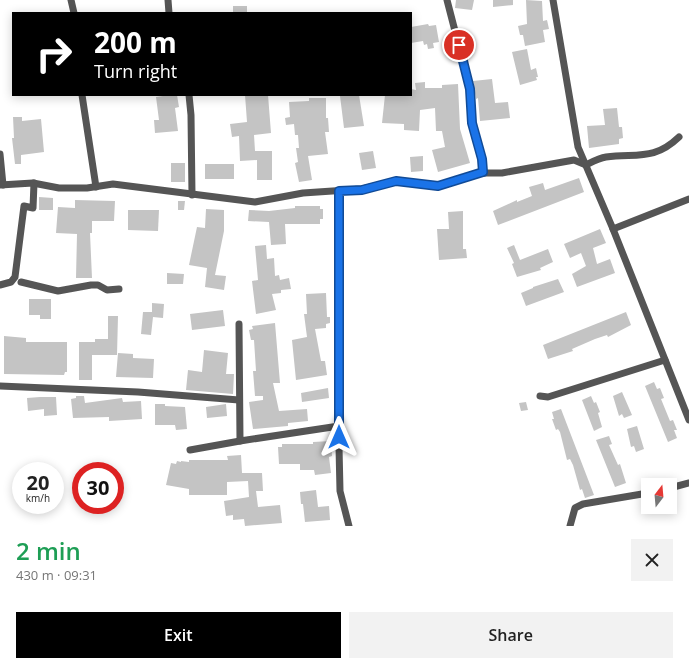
<!DOCTYPE html>
<html lang="en">
<head>
<meta charset="utf-8">
<style>
  body { margin:0; font-family:"Open Sans",sans-serif; background:#f2f2f2; color:#222; height:100vh; display:flex; flex-direction:column; font-size:15px; white-space:nowrap }
  * { box-sizing:border-box; margin:0 }
  p { font-size:13px; color:#767676 }
  .icon { flex:none; width:22px; height:22px; fill:none; stroke:currentColor; stroke-width:2; stroke-linecap:round; stroke-linejoin:round }
  .map { position:relative; height:526px; overflow:hidden }
  .side { display:flex; flex-direction:column; background:#fff; flex:1 }
  .side>* { flex:none }
  .hud { position:absolute; left:12px; top:12px; width:400px; height:84px; border-radius:0px; box-shadow:0 2px 10px #0003; background:#000; color:#fff; overflow:hidden }
  .needle { width:26px; rotate:16deg }
  .fabs { position:absolute; left:641px; top:478px; display:grid; gap:8px }
  .fabs a { display:grid; place-items:center; width:36px; height:36px; border-radius:0px; background:#fff; box-shadow:0 2px 10px #0003; font-size:20px }
  .speed { position:absolute; left:12px; top:462px; display:flex; gap:8px; font-size:20px; font-weight:700; text-align:center }
  .speed>* { display:grid; place-content:center; width:52px; height:52px; border-radius:50%; background:#fff; box-shadow:0 2px 10px #0003; line-height:1 }
  .speed small { font-size:10px; font-weight:400 }
  .speed .limit { border:6px solid #d22; background:#fff; color:#111 }
  .pin { position:absolute; display:grid; place-items:center; width:34px; height:34px; color:#fff; margin:-17px; border:2px solid #fff; border-radius:50%; box-shadow:0 1px 4px #0007 }
  .me { position:absolute; width:44px; margin:-22px; rotate:0deg; stroke-linejoin:round; filter:drop-shadow(0 0 3px #0008) }
  .turn { display:flex; align-items:center; gap:14px; height:84px; padding:0 16px; font-size:18px }
  .turn .icon { width:52px; height:52px; stroke-width:2.5 }
  .turn b { display:block; font-size:28px; line-height:34px }
  .round { display:grid; place-items:center; flex:none; width:42px; height:42px; border-radius:0px; background:#f2f2f2 }
  .overview { display:flex; align-items:center; justify-content:space-between; height:68px; padding:0 16px }
  h1 { font-size:24px; font-weight:600; line-height:30px; color:#1e9e55 }
  .primary-button { display:flex; gap:8px; margin-top:auto; padding:8px 16px }
  .primary-button a { flex:1; height:46px; border-radius:0px; background:#000; color:#fff; font-size:16px; font-weight:600; line-height:46px; text-align:center }
  .primary-button a+a { background:#f2f2f2; color:#222 }
  .map>svg:first-child { display:block }
  .building { fill:#c4c4c4 }
  .lines { fill:none; stroke-linecap:round; stroke-linejoin:round }
  .minor { stroke:#555; stroke-width:7 }
  .route-casing { stroke:#114b97; stroke-width:10 }
  .route { stroke:#1a73e8; stroke-width:7 }
</style>
</head>
<body>
<div class="map">
<svg width="689" height="526" viewBox="0 0 689 526">
  <rect width="100%" height="100%" fill="#fff"/>
  <!-- building -->
  <g class="building">
    <path d="M456,0H474L472,10L455,8Z"/>
    <path d="M493,0H513V5L493,7Z"/>
    <path d="M526,0L542,1L543,21L547,20L549,29L543,30L545,42L525,46L523,35H520L518,26L527,24Z"/>
    <rect x="233" y="6" width="14" height="7"/>
    <path d="M428,24L429,26L436,25L439,42L433,43L434,48L428,49L427,44L424,45L423,41L411,43V27Z"/>
    <path d="M527,49L531,70L536,68L538,77H536L537,80L520,85L512,52Z"/>
    <path d="M492,79L495,103L508,102L510,118L480,121L478,98L476,99L473,81Z"/>
    <path d="M425,82V88H442V85L458,84L460,129L470,163L438,172L432,150L445,147L442,131H436L435,108L420,110L419,131L404,130V124L382,123L385,95H411V89L416,90L415,83Z"/>
    <path d="M170,95H177L179,107L175,108L178,131L155,133L154,120H159L156,97Z"/>
    <path d="M245,95H268L271,133L254,135L255,151H272V180H257V160L240,161L239,136L232,137L230,124L247,122Z"/>
    <path d="M349,95H359L364,126L344,128L340,96Z"/>
    <path d="M309,98H326V118H328L329,132H325L328,154L308,156L312,180L299,182L295,163L298,162L296,148H299L298,135H295L294,124L286,125L285,118L290,117L289,102L309,101Z"/>
    <path d="M617,108L619,127H622L623,138L619,139V144L589,148L587,126L605,125L603,109Z"/>
    <path d="M13,117H22V121L41,119L44,152L21,155V164H15L12,138H14Z"/>
    <path d="M373,151L376,168L362,170L359,153Z"/>
    <path d="M423,156V171L411,172L410,157Z"/>
    <rect x="171" y="163" width="14" height="19"/>
    <rect x="205" y="164" width="29" height="15"/>
    <path d="M579,178L584,192L498,225L493,211L517,200V202L532,196L529,187L543,183L545,190Z"/>
    <path d="M39,197L53,198V210H39Z"/>
    <path d="M75,200L115,201L114,221H92V233H90L92,278H76L77,234L56,233L58,207L75,208Z"/>
    <path d="M178,201H185L184,210H178Z"/>
    <path d="M295,206H320V209H323V219H320V224H285L286,244L271,245L269,222L248,221L249,210L269,211L295,208Z"/>
    <path d="M206,209L224,210V231L215,275L226,276L224,290L205,287L207,268L189,265L197,227L205,228Z"/>
    <path d="M128,210H159L158,231L128,230Z"/>
    <path d="M463,211V249H466L467,258L439,260L437,229H449L448,212Z"/>
    <path d="M600,229L606,243L593,248L597,264L610,259L615,273L577,287L572,274L586,266L581,253L570,258L564,244Z"/>
    <path d="M266,245L267,259L274,258L275,276L279,275L280,280L289,278L291,289L281,290V293L272,294L276,310L256,314L252,281L258,280L255,246Z"/>
    <path d="M514,245L520,260L548,249L553,262L540,268L541,270L517,277L512,264L514,263L507,248Z"/>
    <path d="M167,273L184,274L183,284H167Z"/>
    <path d="M558,279L564,292L526,306L521,293L533,288V287Z"/>
    <path d="M326,293L327,317H330V323L326,324V328L315,329L321,361H325L327,375L296,380L292,340L307,337L304,314H307L306,294Z"/>
    <path d="M29,299H51V319H40V315H29Z"/>
    <path d="M152,303L164,304L163,318L153,317L151,335L141,334L143,312H152Z"/>
    <path d="M223,310L225,326L192,330L190,314Z"/>
    <path d="M626,312L631,325L608,337L607,335L595,339L572,349L573,351L548,359L543,345Z"/>
    <path d="M108,316H118L117,355H92V380H79V342H95V339H108Z"/>
    <path d="M275,323L280,383H273L279,411L307,409L308,421L288,423V426L253,429L249,402L263,400V396H255L253,371H256L254,340H251L249,330L253,329L252,326Z"/>
    <path d="M4,336L26,338V342H67V372H65L64,375L4,374Z"/>
    <path d="M204,350L228,353L226,374H234L233,394L186,390L188,370L202,372Z"/>
    <path d="M118,353L133,354V358L154,359L153,378L116,377Z"/>
    <path d="M654,382L657,389L660,388L664,398L661,399L670,421L673,420L677,430H674L677,438L668,442L645,386Z"/>
    <path d="M328,388L329,398L302,402L301,393Z"/>
    <path d="M622,392L632,415L624,418L622,414L619,416L613,396Z"/>
    <path d="M76,396H84L85,403L122,398L123,402L141,401L142,419L109,421V417L73,418L71,399L76,398Z"/>
    <path d="M591,396L594,403L596,402L600,412L598,413L602,427L594,431L582,400Z"/>
    <path d="M40,397H56L57,415L44,416V409L28,411L27,398Z"/>
    <path d="M526,402L528,410L521,411L519,403Z"/>
    <path d="M155,404H165V406L185,407L187,429L176,430L175,425H155Z"/>
    <path d="M226,404L227,416L207,418L206,407Z"/>
    <path d="M561,409L594,495L585,498L582,489L580,490L573,465L570,459L567,460L560,432L558,429L556,430L552,419H554L552,412Z"/>
    <path d="M637,426L644,449L636,452L634,446L631,447L627,429Z"/>
    <path d="M609,436L612,444L609,445L618,465L620,464L626,483L615,487L596,440Z"/>
    <path d="M331,441L332,456L329,457L331,473L315,475L314,470H300V464H279L278,447H282V444H313V442Z"/>
    <path d="M241,455L242,473H262L263,491H256L258,507L280,505L282,523L245,526L244,519L233,520V515L226,516L224,501L249,497L248,481L227,482V495H189V489L166,485L171,463L176,464L177,461L181,462V461L189,462V460H228L227,456Z"/>
    <path d="M316,490L318,507L329,506L330,520L305,522L303,504H301L300,492Z"/>
  </g>
  <g class="lines">
    <!-- minor -->
    <g class="minor">
      <path d="M71,0L74,13"/>
      <path d="M168,0L169,13"/>
      <path d="M447,0L470,89L472,123L482,159L483,173"/>
      <path d="M553,0L578,147L613,229L689,420"/>
      <path d="M82,95L96,187"/>
      <path d="M189,95L191,115L192,195"/>
      <path d="M0,154L3,185"/>
      <path d="M0,185L33,183L59,188H87L113,184L255,202L303,193L362,189L396,181L438,186L483,173H502L574,160L586,165C592,162 599,158 606,157C637,153 654,161 679,137"/>
      <path d="M339,191V447L340,491L349,526"/>
      <path d="M613,229L689,199"/>
      <path d="M21,282L58,291L91,285H98L107,290L119,289"/>
      <path d="M0,285L11,282L15,277L24,206L33,208L34,183"/>
      <path d="M239,324L240,441L339,426"/>
      <path d="M0,386L138,392L239,400"/>
      <path d="M540,396L548,397L665,360"/>
      <path d="M190,450L240,441"/>
      <path d="M670,488L689,483"/>
      <path d="M570,526L575,508L583,504L648,493"/>
    </g>
  </g>
  <g class="lines">
    <defs>
      <path id="route" d="M339,437V191L362,190L396,181L438,186L483,172L482,159L472,123L470,89L459,45"/>
    </defs>
    <!-- route casing -->
    <use href="#route" class="route-casing"/>
    <!-- route -->
    <use href="#route" class="route"/>
  </g>
</svg>
<div class="fabs">
<a><svg class="needle" viewBox="-14 -14 28 28"><path d="M0-13l5 13h-10z" fill="#e53935"/><path d="M0 13l5-13h-10z" fill="#767676"/></svg></a>
</div>
<div class="speed"><div>20<small>km/h</small></div><div class="limit">30</div></div>
<div class="pin" style="left:459px;top:45px;background:#d93025"><svg class="icon" aria-label="arrive" viewBox="0 0 24 24"><path d="M6 21V4h12l-3 4 3 4H6"/></svg></div>
<svg class="me" style="left:339px;top:437px" viewBox="-20 -20 40 40"><path d="M0-17L14 15 0 8-14 15z" fill="#1a73e8" stroke="#fff" stroke-width="4"/></svg>
<div class="hud">
<div class="turn"><svg class="icon" aria-label="right" viewBox="0 0 24 24"><path d="M7 20v-9h11M14 6l5 5-5 5"/></svg><div><b>200 m</b>Turn right</div></div>
</div>
</div>
<section class="side">
<div class="overview"><div><h1>2 min</h1><p>430 m · 09:31</p></div><a class="round"><svg class="icon" aria-label="close" viewBox="0 0 24 24"><path d="M6 6l12 12M18 6L6 18"/></svg></a></div>
<div class="primary-button"><a>Exit</a><a>Share</a></div>
</section>
</body>
</html>
